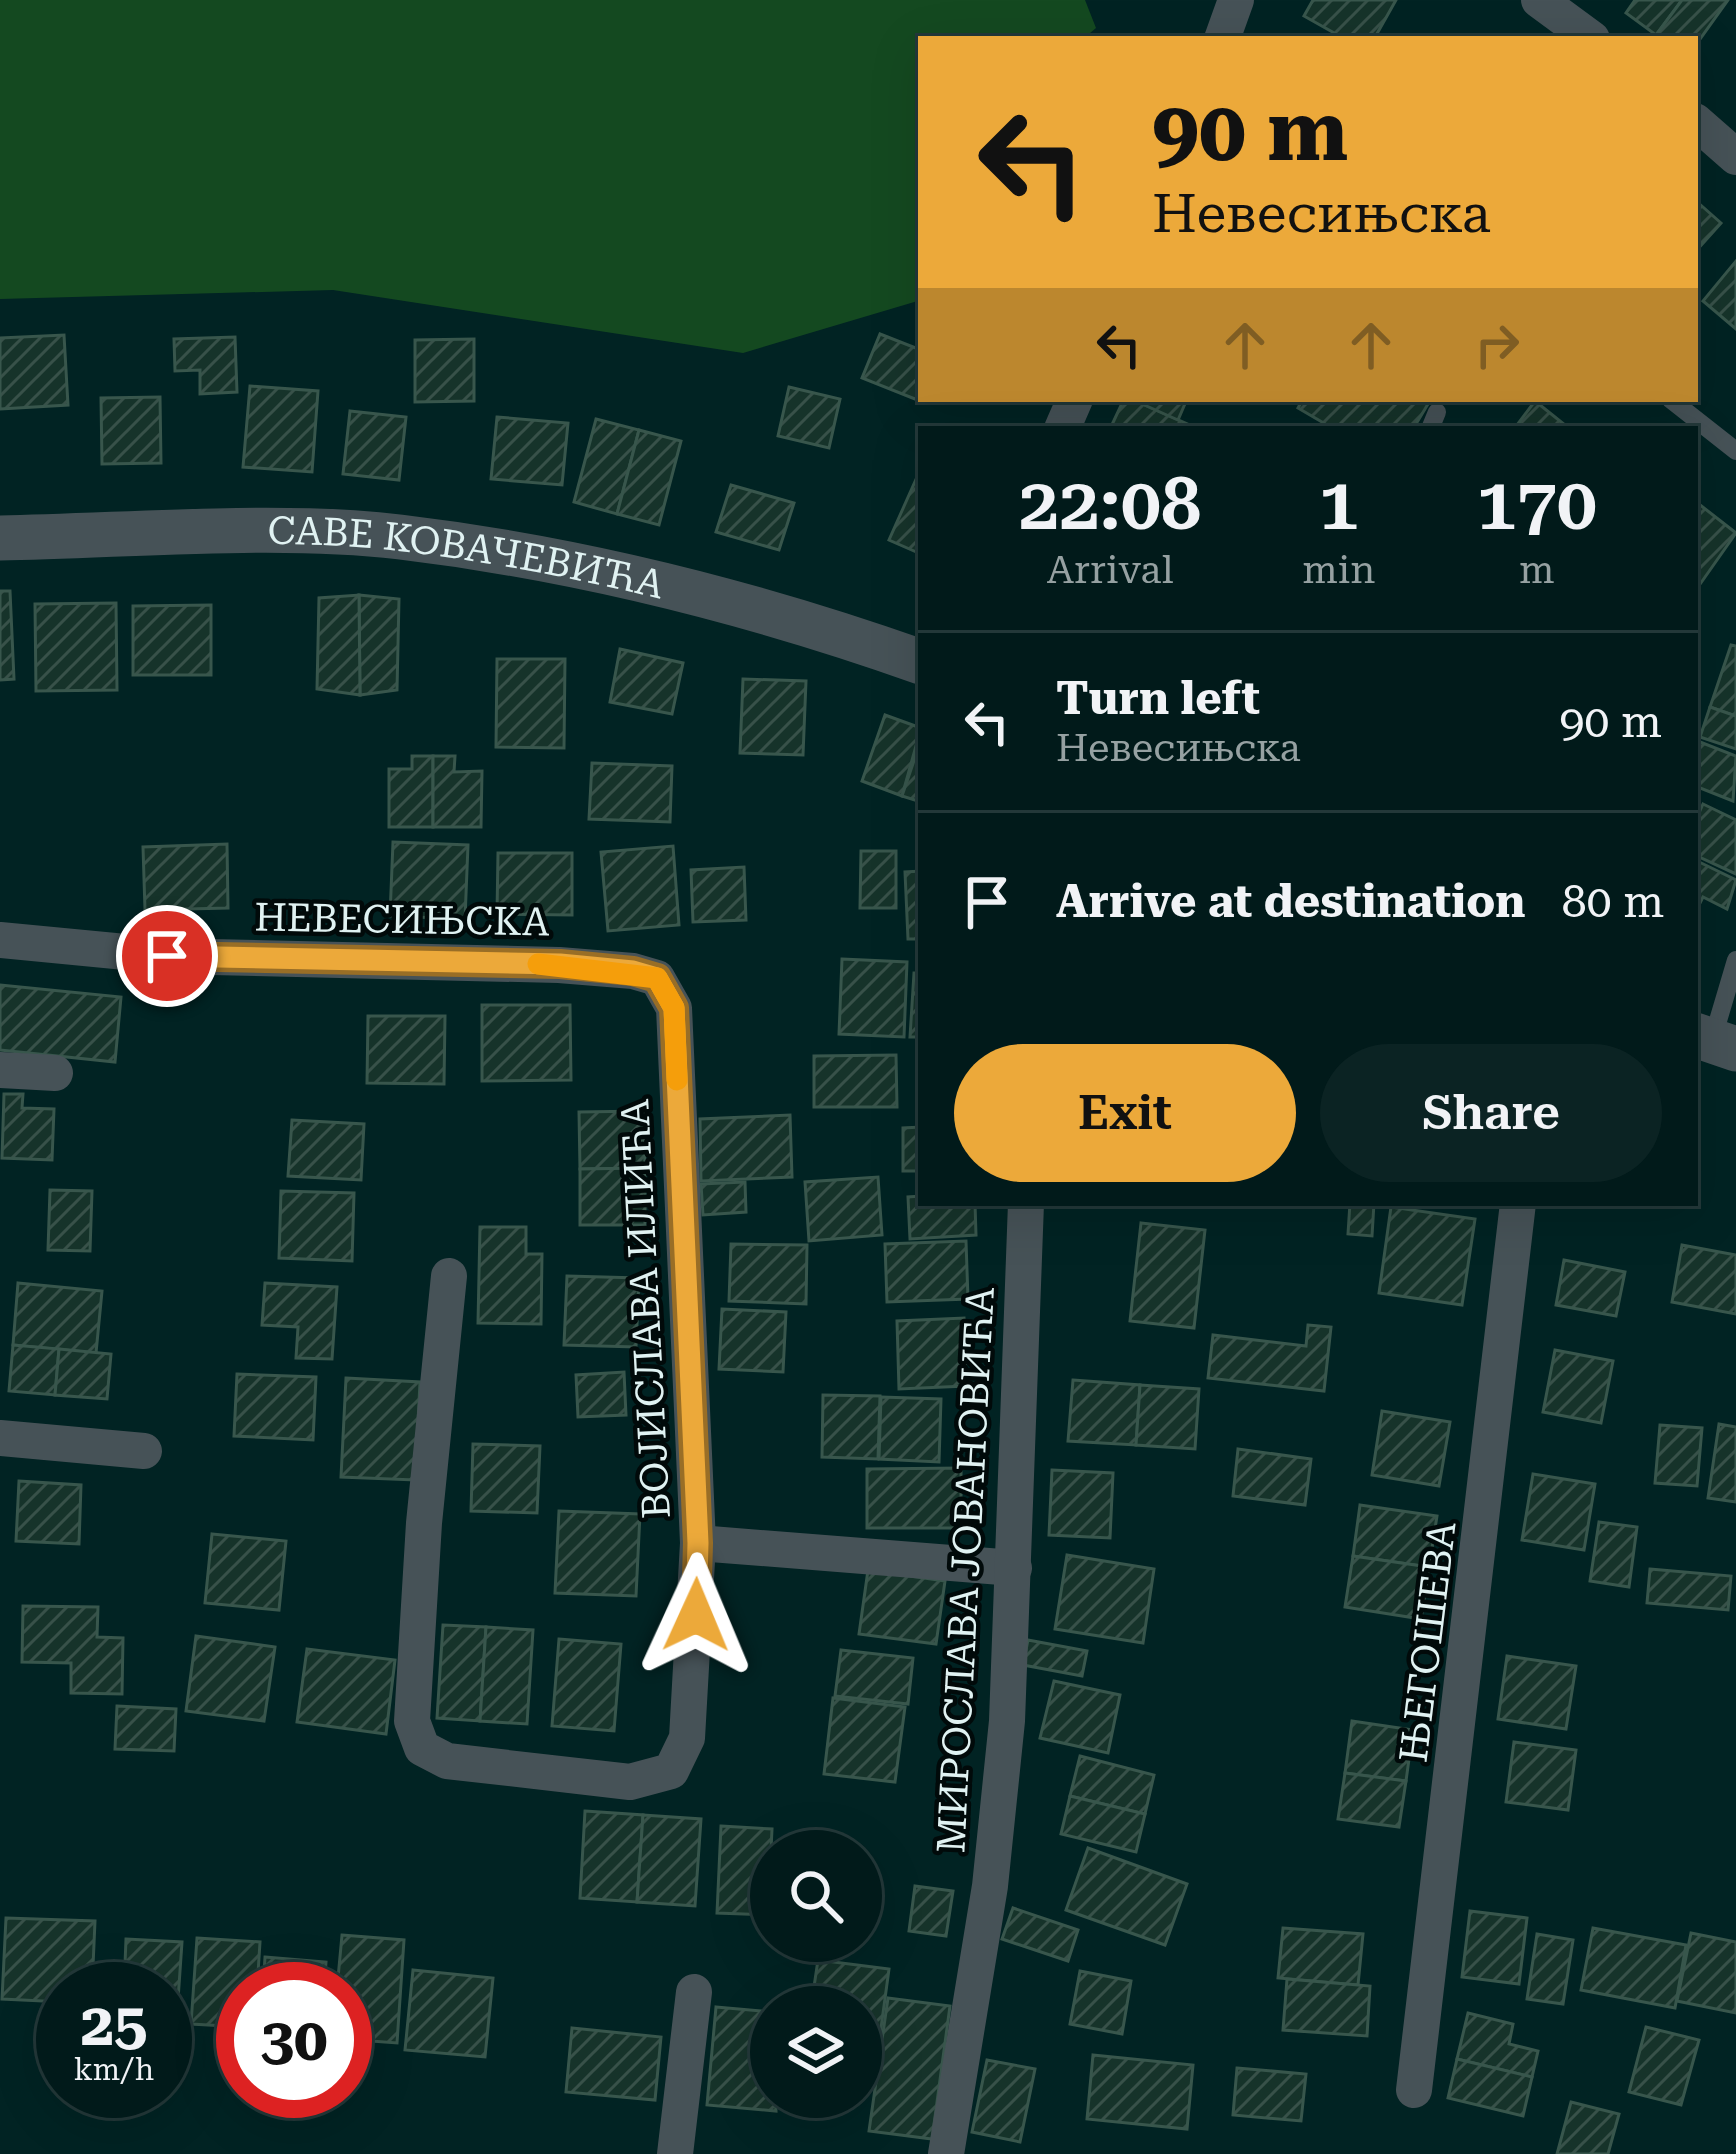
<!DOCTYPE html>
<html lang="en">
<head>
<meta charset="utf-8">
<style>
  body { margin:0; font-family:"Roboto Serif",serif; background:#0b2323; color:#f1f3f6; height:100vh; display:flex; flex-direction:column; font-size:45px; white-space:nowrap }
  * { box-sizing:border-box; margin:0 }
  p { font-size:39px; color:#96a1a2 }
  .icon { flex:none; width:66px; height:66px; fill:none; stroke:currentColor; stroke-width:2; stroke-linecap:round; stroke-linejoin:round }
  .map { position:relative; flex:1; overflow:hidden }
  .side { position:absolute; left:918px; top:426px; width:780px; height:780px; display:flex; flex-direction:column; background:#011a1a; border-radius:0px; box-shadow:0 12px 48px #0002,0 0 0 3px #233839 }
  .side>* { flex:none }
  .banner { position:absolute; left:918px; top:36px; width:780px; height:366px; border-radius:0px; box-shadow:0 12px 48px #0002,0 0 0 3px #233839; background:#eca93a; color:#111; overflow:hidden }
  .tools { position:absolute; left:750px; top:1830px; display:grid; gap:24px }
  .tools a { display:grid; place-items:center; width:132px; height:132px; border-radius:50%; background:#011a1a; box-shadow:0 12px 48px #0002,0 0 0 3px #233839; font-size:60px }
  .speed { position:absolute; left:36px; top:1962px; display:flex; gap:24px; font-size:60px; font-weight:700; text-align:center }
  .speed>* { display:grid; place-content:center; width:156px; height:156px; border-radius:50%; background:#011a1a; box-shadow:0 12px 48px #0002,0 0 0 3px #233839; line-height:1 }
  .speed small { font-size:30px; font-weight:400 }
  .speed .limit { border:18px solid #d22; background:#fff; color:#111 }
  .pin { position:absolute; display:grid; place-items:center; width:102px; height:102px; color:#fff; margin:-51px; border:6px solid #fff; border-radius:50%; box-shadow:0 3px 12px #0007 }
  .me { position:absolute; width:132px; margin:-66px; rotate:1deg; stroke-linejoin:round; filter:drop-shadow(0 0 9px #0008) }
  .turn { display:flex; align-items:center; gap:42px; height:252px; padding:0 36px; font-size:54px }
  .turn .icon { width:156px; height:156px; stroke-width:2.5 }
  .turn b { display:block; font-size:84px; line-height:102px }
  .lanes { display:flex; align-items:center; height:114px; padding:0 36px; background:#0003; justify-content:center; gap:60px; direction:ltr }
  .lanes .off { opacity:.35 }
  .eta { display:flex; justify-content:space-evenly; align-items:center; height:204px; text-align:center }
  .eta b { font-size:72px; font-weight:600; line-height:84px }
  .cta { display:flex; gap:24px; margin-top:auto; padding:24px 36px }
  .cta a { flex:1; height:138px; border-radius:72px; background:#eca93a; color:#111; font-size:48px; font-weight:600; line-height:138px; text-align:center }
  .cta a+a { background:#0b2323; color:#f1f3f6 }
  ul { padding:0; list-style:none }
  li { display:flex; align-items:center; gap:36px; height:180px; padding:0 36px; border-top:3px solid #233839 }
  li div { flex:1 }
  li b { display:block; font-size:45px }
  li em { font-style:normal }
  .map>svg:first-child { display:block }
  .grass { fill:#144920 }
  .building { fill:url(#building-hatch); stroke:#38564c; stroke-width:3 }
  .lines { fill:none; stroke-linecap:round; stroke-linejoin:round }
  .service { stroke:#465257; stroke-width:18 }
  .minor { stroke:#465257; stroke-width:36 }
  .tertiary { stroke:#465257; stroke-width:45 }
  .route-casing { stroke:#996e26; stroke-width:30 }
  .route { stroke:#eca93a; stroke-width:21 }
  .slow { stroke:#f59e0b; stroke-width:21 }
  .labels { text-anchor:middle; stroke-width:9; stroke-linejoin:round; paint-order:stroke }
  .street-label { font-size:39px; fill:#e0f2f2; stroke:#010a0a }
</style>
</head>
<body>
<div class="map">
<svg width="1736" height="2154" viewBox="0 0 1736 2154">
  <defs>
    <pattern id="building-hatch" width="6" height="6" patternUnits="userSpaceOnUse" patternTransform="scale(3)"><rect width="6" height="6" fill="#16332a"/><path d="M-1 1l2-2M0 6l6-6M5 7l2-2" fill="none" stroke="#385149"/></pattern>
  </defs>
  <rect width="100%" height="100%" fill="#012323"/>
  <!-- grass -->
  <path class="grass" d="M0,0H1085L1096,28L1083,39H921V300L743,353L333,290L0,299Z"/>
  <!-- building -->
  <g class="building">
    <path d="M1313,0H1396L1374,39H1345L1304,16Z"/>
    <path d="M1635,0H1682L1656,35L1626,13Z"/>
    <path d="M1682,0H1728L1695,46V39L1656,35Z"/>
    <path d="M1695,200L1721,223L1695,252Z"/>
    <path d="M1736,261V329L1703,301Z"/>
    <path d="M880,334L921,350L920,401L862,378Z"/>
    <path d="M64,335L68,405L0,409V338Z"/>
    <path d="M235,337L237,392L200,394V370L175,371L174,339Z"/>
    <path d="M474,339V401L415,402V340Z"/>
    <path d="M250,386L318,391L312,472L243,467Z"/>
    <path d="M789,387L840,399L829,448L778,436Z"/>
    <path d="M160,397L161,463L102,464L101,398Z"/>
    <path d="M1124,399H1131L1190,425L1110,429Z"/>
    <path d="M1131,399H1187L1178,420Z"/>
    <path d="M1303,399H1431L1413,429H1334L1298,408Z"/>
    <path d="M1535,401L1570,429H1514Z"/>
    <path d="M350,411L406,417L399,480L343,474Z"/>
    <path d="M497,417L568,423L562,485L491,479Z"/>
    <path d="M596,419L639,430L617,514L574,502Z"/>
    <path d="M639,430L681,441L659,525L617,514Z"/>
    <path d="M921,468V554L889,540Z"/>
    <path d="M731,485L794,503L779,550L716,532Z"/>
    <path d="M1695,501L1736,533L1698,587L1695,585Z"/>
    <path d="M0,591H10L14,679L0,680Z"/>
    <path d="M359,595L399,599L397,690L360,695Z"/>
    <path d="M359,595L360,695L317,689L319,598Z"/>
    <path d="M116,603L117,690L36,691L35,604Z"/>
    <path d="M211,605V675H133V606Z"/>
    <path d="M1731,645L1736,646V716L1710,707Z"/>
    <path d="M620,649L683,663L672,714L610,702Z"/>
    <path d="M497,659H565L564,748L496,747Z"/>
    <path d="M743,679L806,681L803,755L740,753Z"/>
    <path d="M1710,707L1736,716V749L1700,737Z"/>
    <path d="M885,715L921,728L902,796L862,781Z"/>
    <path d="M921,740V802L902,796Z"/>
    <path d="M1695,740L1736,756L1733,801L1695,786Z"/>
    <path d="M412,756H433V827H389V769H412Z"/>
    <path d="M433,756H455L454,772L482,771L481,827H433Z"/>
    <path d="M592,763L672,766L670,822L589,819Z"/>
    <path d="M1703,804L1736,820V874L1695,855V822Z"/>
    <path d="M393,842L468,845L465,919L390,916Z"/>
    <path d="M227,844L228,908L145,910L143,847Z"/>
    <path d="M673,846L679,925L608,931L601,852Z"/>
    <path d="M861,851H896V908H860Z"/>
    <path d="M498,853H572V915L497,914Z"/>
    <path d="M1695,860L1736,880L1727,909L1703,897L1695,913Z"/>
    <path d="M744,867L746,920L693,922L691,870Z"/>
    <path d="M921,871V939H908L905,872Z"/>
    <path d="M842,959L907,962L904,1037L839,1034Z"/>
    <path d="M914,973H921V1037H910Z"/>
    <path d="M0,985L121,997L115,1062L0,1050Z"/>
    <path d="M482,1005H570L571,1080L482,1081Z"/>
    <path d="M368,1016H445L444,1084L367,1083Z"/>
    <path d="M896,1055L897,1107H814V1056Z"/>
    <path d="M4,1094H23L22,1108L54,1109L52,1160L2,1158Z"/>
    <path d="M644,1111L645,1168L580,1169L579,1112Z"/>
    <path d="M790,1115L792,1177L701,1181L700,1119Z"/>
    <path d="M292,1120L364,1124L361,1180L288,1176Z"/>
    <path d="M921,1127V1171H903V1128Z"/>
    <path d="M645,1168V1225H580V1169Z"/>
    <path d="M878,1177L882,1235L809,1241L805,1182Z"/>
    <path d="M745,1182L746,1212L703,1215L701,1184Z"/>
    <path d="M50,1190L92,1191L90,1251L48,1250Z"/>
    <path d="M281,1191L354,1193L352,1261L279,1258Z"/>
    <path d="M921,1196V1203H975L976,1235L910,1239L908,1197Z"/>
    <path d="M1350,1203H1374L1372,1236L1348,1234Z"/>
    <path d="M1391,1207L1475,1219L1462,1305L1379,1293Z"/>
    <path d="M1141,1223L1205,1230L1194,1328L1130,1321Z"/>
    <path d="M480,1227H526V1254H542L541,1324L478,1323Z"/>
    <path d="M966,1241L968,1299L887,1302L885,1244Z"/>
    <path d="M731,1244L807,1245L806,1304L729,1301Z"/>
    <path d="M1682,1245L1736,1255V1314L1672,1302Z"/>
    <path d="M1564,1260L1625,1272L1616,1316L1556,1305Z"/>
    <path d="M567,1276L639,1278L636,1347L564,1345Z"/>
    <path d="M18,1283L102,1291L96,1353L13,1345Z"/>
    <path d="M265,1283L337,1287L332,1359L296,1358L298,1327L262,1325Z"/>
    <path d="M722,1309L786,1312L783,1372L719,1369Z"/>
    <path d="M964,1318L966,1386L899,1389L897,1321Z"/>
    <path d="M1308,1325L1331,1327L1324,1391L1208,1378L1213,1335L1306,1346Z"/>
    <path d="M13,1345L59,1349L55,1395L9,1391Z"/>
    <path d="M59,1349L111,1354L107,1399L55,1395Z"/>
    <path d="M1555,1350L1613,1361L1601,1423L1543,1412Z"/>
    <path d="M624,1372L626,1415L578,1417L576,1375Z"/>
    <path d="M237,1374L316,1377L313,1440L234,1436Z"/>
    <path d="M346,1378L420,1382L415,1480L341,1477Z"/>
    <path d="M1073,1380L1140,1385L1136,1445L1068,1441Z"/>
    <path d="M1140,1385L1199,1389L1195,1449L1136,1445Z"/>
    <path d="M823,1395L880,1396L878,1459L822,1457Z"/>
    <path d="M881,1397L941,1399L939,1462L879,1459Z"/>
    <path d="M1382,1411L1450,1422L1439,1486L1372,1475Z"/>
    <path d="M1719,1424L1736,1427V1502L1708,1498Z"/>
    <path d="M1660,1425L1702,1428L1697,1486L1655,1483Z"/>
    <path d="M473,1444L540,1446L537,1513L471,1511Z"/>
    <path d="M1238,1449L1311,1459L1305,1505L1233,1496Z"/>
    <path d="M961,1468V1528H867V1469Z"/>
    <path d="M1052,1470L1113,1473L1110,1538L1049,1535Z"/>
    <path d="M1533,1474L1595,1484L1584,1550L1522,1540Z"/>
    <path d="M19,1481L81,1485L79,1544L16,1541Z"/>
    <path d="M1360,1505L1437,1516L1429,1567L1353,1556Z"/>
    <path d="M559,1511L640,1514L636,1596L555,1593Z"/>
    <path d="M1599,1522L1637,1527L1629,1587L1590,1581Z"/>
    <path d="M212,1534L286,1541L279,1610L205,1603Z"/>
    <path d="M1067,1555L1154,1569L1143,1643L1055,1629Z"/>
    <path d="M1353,1556L1429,1567L1421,1619L1345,1607Z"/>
    <path d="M1650,1569L1731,1576L1728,1610L1647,1603Z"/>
    <path d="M868,1570L945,1581L936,1644L859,1634Z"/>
    <path d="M23,1606L98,1607L97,1637L123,1638L122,1694L71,1693V1663L22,1662Z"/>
    <path d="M443,1625L486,1627L480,1721L437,1718Z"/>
    <path d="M486,1627L533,1630L527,1724L480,1721Z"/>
    <path d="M196,1636L275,1647L264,1721L186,1711Z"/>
    <path d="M559,1639L621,1644L614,1731L552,1726Z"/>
    <path d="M1028,1640L1087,1651L1082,1676L1023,1665Z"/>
    <path d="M307,1649L395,1660L386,1734L297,1722Z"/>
    <path d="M841,1650L913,1658L908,1704L835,1696Z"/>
    <path d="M1507,1656L1576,1666L1566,1729L1498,1719Z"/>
    <path d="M1054,1681L1120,1695L1108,1753L1040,1738Z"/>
    <path d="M833,1698L905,1707L895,1782L824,1774Z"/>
    <path d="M117,1706L176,1709L174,1751L115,1749Z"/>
    <path d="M1352,1721L1413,1730L1406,1781L1345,1773Z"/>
    <path d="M1514,1742L1576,1750L1568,1810L1506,1802Z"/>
    <path d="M1080,1756L1154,1775L1145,1814L1070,1796Z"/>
    <path d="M1345,1773L1406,1781L1399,1827L1338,1819Z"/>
    <path d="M1070,1796L1145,1814L1136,1852L1061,1834Z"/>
    <path d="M585,1811L643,1815L637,1902L580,1898Z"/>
    <path d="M643,1815L701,1819L695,1906L637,1902Z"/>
    <path d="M721,1826L772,1829L768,1915L717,1913Z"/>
    <path d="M1088,1848L1187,1884L1165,1945L1066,1910Z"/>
    <path d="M915,1886L953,1891L946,1936L909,1931Z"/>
    <path d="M1013,1908L1078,1930L1068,1961L1002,1939Z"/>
    <path d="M1470,1911L1527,1918L1519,1984L1462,1977Z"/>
    <path d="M6,1918L95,1921L92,1989H63V2002L2,1999Z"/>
    <path d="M1283,1928L1363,1934L1358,1985L1278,1978Z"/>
    <path d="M1593,1928L1686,1945L1675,2008L1581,1990Z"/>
    <path d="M1691,1933L1736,1942V2013L1677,2001Z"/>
    <path d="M1537,1934L1573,1940L1563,2004L1527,1999Z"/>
    <path d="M342,1935L404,1940L397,2043L345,2039V1989H337Z"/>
    <path d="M197,1938L260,1942L257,1989H243V2027L191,2024Z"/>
    <path d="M126,1939L182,1942L176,2029L165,2028V1989H124Z"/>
    <path d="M265,1957L326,1962L324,1989H263Z"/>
    <path d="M818,1960L889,1969L876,2065L861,2063V2007H811Z"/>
    <path d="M413,1970L493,1978L485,2057L405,2050Z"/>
    <path d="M1080,1971L1131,1981L1122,2034L1070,2024Z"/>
    <path d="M1287,1979L1370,1986L1367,2036L1283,2030Z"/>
    <path d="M888,1998L950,2006L932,2139L869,2131Z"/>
    <path d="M716,2007L771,2012L776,2111L707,2105Z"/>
    <path d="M1468,2013L1513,2024L1509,2044L1538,2051L1532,2077L1457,2059Z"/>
    <path d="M1646,2027L1699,2040L1681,2105L1629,2092Z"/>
    <path d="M572,2028L661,2037L655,2100L566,2092Z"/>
    <path d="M1093,2055L1193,2065L1187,2129L1087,2119Z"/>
    <path d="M1457,2059L1532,2077L1523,2116L1448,2098Z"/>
    <path d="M987,2060L1035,2069L1020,2142L972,2132Z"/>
    <path d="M1237,2068L1306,2074L1301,2121L1233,2115Z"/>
    <path d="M1571,2102L1619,2114L1608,2154H1557Z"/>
  </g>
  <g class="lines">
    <!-- service -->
    <g class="service">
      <path d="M1670,399L1736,451"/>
      <path d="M1430,429L1437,412"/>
      <path d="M1712,1041L1736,960"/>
    </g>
    <!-- minor -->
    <g class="minor">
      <path d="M1539,0L1592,39"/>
      <path d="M1222,39L1236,0"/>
      <path d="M1695,121L1736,157"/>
      <path d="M1062,429L1075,399"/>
      <path d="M0,940L167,956L559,965L633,971L657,978L674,1008L698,1543L687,1738L671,1771L630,1782L447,1761L422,1748L412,1721L424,1523L449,1276"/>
      <path d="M0,1070L55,1073"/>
      <path d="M0,1438L144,1451"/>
      <path d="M698,1543L1014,1568"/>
      <path d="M1414,2090L1518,1203"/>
      <path d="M675,2154L694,1992"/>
      <path d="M946,2154L990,1886L1007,1721L1026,1203"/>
    </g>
    <!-- tertiary -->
    <g class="tertiary">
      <path id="s1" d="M0,538C126,536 277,522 400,537C576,558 754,603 921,662"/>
      <path d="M1695,1035L1736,1049"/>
    </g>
  </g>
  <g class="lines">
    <defs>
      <path id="route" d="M167,956L560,964L633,971L657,978L674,1008L698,1543L696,1615"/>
    </defs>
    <!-- route casing -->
    <use href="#route" class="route-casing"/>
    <!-- route -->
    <use href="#route" class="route"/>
    <!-- slow -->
    <path class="slow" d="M538,964L657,978L674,1008L677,1080"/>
  </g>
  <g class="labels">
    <!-- street labels -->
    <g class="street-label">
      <text dy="14" stroke="none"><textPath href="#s1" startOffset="468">САВЕ КОВАЧЕВИЋА</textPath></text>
      <text transform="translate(402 919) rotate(1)" y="14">НЕВЕСИЊСКА</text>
      <text transform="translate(645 1309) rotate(-93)" y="14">ВОЈИСЛАВА ИЛИЋА</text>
      <text transform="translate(965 1570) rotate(-87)" y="14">МИРОСЛАВА ЈОВАНОВИЋА</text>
      <text transform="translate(1427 1642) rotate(-83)" y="14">ЊЕГОШЕВА</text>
    </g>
  </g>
</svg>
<div class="tools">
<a><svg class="icon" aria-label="search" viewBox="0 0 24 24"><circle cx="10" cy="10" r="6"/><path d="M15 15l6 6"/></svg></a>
<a><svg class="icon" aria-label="layers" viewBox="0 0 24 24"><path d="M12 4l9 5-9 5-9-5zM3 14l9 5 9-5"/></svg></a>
</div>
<div class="speed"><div>25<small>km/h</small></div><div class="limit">30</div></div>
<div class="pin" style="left:167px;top:956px;background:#d93025"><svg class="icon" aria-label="arrive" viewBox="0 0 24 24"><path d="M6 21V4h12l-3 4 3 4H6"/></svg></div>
<svg class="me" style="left:696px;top:1615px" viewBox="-20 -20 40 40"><path d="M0-17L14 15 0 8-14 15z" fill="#eca93a" stroke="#fff" stroke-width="4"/></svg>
<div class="banner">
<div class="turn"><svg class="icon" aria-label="left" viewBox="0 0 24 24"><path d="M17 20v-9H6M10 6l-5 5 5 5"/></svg><div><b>90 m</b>Невесињска</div></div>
<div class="lanes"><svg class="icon" aria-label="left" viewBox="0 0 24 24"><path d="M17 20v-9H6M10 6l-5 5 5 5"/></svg><svg class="icon off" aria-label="ahead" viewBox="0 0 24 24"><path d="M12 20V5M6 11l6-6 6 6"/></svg><svg class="icon off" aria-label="ahead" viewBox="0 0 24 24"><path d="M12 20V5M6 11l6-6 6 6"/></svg><svg class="icon off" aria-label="right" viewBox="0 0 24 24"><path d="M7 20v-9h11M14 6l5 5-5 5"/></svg></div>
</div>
<section class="side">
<div class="eta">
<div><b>22:08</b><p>Arrival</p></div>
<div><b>1</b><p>min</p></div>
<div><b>170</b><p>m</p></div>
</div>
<ul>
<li><svg class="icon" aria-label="left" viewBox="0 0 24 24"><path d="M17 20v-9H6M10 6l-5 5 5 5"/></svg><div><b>Turn left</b><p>Невесињска</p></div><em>90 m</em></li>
<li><svg class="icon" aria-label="arrive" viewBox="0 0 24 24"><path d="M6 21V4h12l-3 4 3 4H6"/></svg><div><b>Arrive at destination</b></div><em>80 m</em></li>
</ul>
<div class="cta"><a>Exit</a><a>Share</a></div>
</section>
</div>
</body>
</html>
